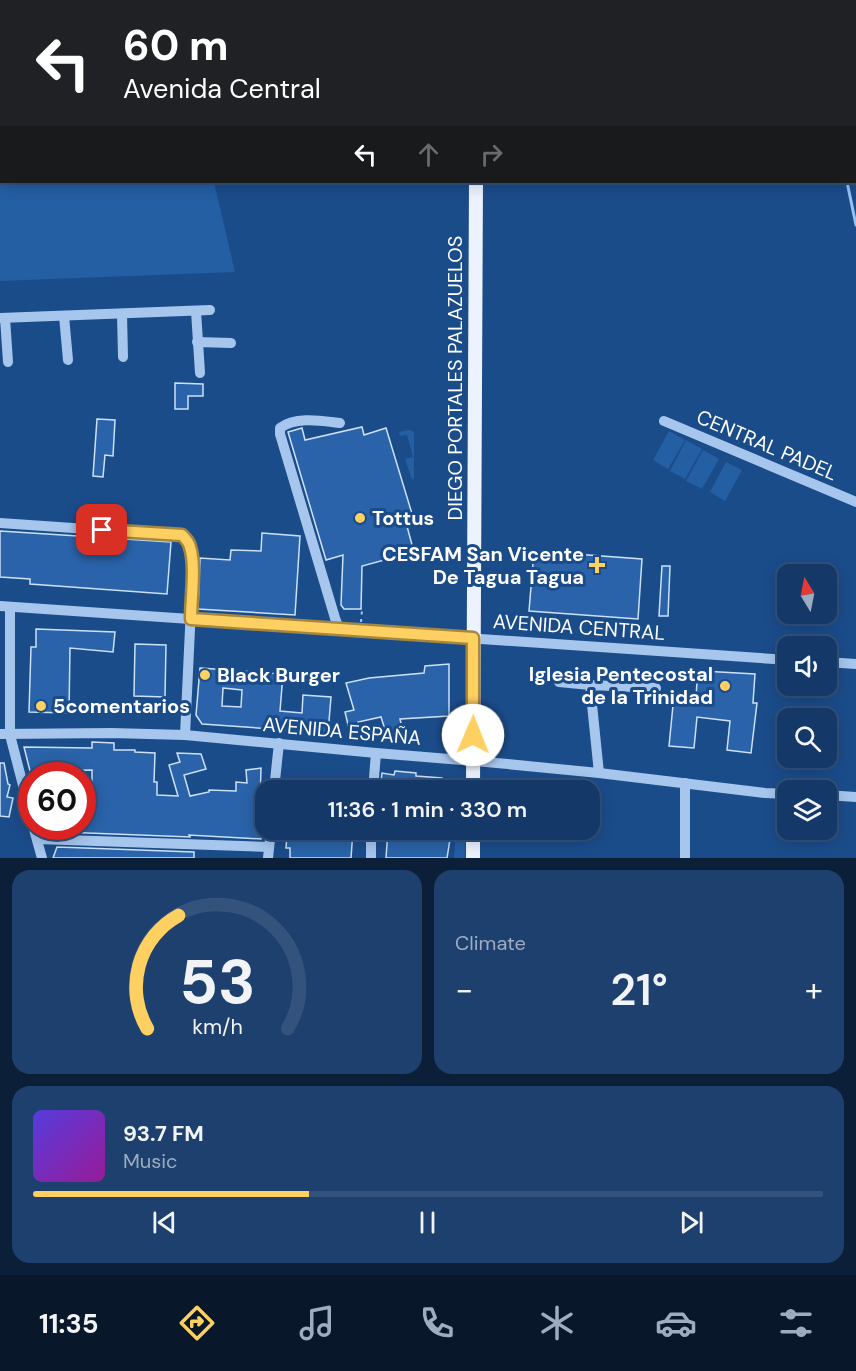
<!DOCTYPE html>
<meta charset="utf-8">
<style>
body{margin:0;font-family:"DM Sans",sans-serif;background:#1d406e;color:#f1f3f6;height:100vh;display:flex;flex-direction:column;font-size:22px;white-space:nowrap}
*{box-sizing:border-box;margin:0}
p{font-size:20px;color:#9dacc0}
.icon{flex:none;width:33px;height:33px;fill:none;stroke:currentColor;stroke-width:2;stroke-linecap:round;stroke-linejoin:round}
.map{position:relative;height:858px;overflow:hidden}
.side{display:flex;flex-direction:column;gap:12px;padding:12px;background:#0b1f39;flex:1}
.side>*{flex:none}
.guide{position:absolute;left:0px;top:0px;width:856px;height:183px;box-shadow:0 3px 15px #0003,0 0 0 2px #33537c;background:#202124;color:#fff;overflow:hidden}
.needle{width:39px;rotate:350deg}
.tools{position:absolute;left:777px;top:564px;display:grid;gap:12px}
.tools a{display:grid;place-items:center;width:60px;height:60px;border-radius:12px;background:#143968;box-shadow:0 3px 15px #0003,0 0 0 2px #33537c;font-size:30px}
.speed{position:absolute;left:18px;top:762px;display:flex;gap:12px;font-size:30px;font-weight:700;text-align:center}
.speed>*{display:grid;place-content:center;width:78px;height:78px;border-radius:50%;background:#143968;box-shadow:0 3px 15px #0003,0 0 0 2px #33537c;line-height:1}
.speed .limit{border:9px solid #d22;background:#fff;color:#111}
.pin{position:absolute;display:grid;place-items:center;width:51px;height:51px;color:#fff;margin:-26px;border-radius:12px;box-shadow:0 3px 9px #0006}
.me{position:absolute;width:66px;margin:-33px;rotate:1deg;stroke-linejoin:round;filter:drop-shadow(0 0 4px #0008)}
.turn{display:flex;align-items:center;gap:21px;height:126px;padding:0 24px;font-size:27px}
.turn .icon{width:78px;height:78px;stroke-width:2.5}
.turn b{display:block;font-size:42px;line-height:51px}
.lanes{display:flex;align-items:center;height:57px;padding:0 24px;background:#0003;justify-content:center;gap:30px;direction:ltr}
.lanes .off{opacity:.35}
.big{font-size:45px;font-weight:600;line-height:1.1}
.side .card{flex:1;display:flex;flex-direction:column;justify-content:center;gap:9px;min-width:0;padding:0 21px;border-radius:18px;background:#1d406e}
.side .dial{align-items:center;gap:0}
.dial svg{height:156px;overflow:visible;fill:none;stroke:#33537c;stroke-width:7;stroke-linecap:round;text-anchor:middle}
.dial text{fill:#f1f3f6;stroke:none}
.song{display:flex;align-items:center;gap:18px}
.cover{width:72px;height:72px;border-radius:9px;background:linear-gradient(135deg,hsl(250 70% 55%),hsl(300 70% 35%))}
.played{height:6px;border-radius:3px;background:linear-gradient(90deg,#fed062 35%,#33537c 35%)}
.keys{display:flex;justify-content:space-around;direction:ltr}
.heat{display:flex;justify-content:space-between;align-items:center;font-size:33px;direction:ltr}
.side .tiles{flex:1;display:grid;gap:12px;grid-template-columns:1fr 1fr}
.card:last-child{grid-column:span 2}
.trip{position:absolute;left:255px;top:780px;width:345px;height:60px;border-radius:18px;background:#143968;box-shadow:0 3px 15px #0003,0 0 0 2px #33537c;font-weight:600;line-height:60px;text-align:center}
.dock{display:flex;height:96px;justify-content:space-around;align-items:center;background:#08172a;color:#9dacc0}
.dock .icon{width:42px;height:42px}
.dock .selected{color:#fed062}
.dock b{font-size:27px;color:#f1f3f6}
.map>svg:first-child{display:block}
.green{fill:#245ea3}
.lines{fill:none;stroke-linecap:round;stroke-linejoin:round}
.stream{stroke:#99c1ef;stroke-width:3}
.building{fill:#2a63a9;stroke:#cbe0f9;stroke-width:1.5;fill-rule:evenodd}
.path{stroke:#a6c6ed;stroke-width:2;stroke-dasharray:3 4.5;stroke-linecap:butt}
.minor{stroke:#a6c6ed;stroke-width:10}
.major{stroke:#ecf3ff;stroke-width:14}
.highway{stroke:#fff;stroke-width:16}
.route-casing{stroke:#a58740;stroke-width:15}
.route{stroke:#fed062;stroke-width:10}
.poi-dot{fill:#fed062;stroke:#1b4c8a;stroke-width:2}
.labels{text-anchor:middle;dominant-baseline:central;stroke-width:6;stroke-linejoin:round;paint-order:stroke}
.street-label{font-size:20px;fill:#fff;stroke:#1b4c8a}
.poi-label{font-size:20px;font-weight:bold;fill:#fff;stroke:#1b4c8a;text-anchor:start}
</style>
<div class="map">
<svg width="856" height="858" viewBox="0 0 856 858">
<rect width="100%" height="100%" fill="#1b4c8a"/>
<g class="green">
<path d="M0,176H1L2,182H214L235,272L0,281Z"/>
<path d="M409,430L412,431L414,433V479L412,480L405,459L413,457L407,435L400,436L399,432Z"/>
<path d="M669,431L685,440L668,469L653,460Z"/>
<path d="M686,440L702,449L685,479L670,471Z"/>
<path d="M703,450L719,459L702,489L686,481Z"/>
<path d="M726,462L742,470L725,501L710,492Z"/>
<path d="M456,830H465V858H454Z"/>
</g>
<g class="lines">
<g class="stream">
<path d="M811,0V2"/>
<path d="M847,182L856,225"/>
</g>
</g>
<g class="building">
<path d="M175,383L203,384V396H188V409H175Z"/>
<path d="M97,419L115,420L113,456L105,455L103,477L93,476Z"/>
<path d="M362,427L364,435L386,428L413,517L405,519L414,552L362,566L361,609H344L341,605L343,555L326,560L288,432L302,428L305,440Z"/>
<path d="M0,531L171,542L167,594L30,584V579L0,577Z"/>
<path d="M262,533L300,536L295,615L198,609L200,558L230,560L231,550L261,551Z"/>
<path d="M534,551L642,559L638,619L529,611Z"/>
<path d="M662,566H670L668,616H659Z"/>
<path d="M36,629L115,632L113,652L70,648L69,713L29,712L31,647H36Z"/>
<path d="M135,644L166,645L165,697L134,696Z"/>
<path d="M449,664V716L400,719L404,737L387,736L381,717L358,722L361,734L350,733L345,712L354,710L346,683L369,678L424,673L425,666Z"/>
<path d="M200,668L283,674L280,711L302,713L303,695L331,697L328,733L202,724L196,715ZM223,688L242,690L241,707L222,706Z"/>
<path d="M702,671L755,674L753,703H757L751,753L727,750L730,721L697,717L694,748L669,746L674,695L696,697L697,682H701Z"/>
<path d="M92,742L114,743V750H135V752L155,753L154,782H157V795L178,796L169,765L180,762L177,753L201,754L206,769L184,775L190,796L209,792V790L236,791V782L247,783L246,770L261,768L260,804H264L261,839L189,835L190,837L62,832L64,826H82V787H92V770L30,771L24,747L92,748Z"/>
<path d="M0,763H4L8,784L10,785L7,797L13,798L9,817L0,816Z"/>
<path d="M395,771L416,773V776L442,778L441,790H380L382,773L394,775Z"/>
<path d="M291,830H353L351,858H290V848H286L287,835H291Z"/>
<path d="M388,830H449V833H451L447,858H386Z"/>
<path d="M57,847L194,852V858H53Z"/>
</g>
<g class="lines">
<path class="path" d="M361,622L362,610"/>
<g class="minor">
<path d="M67,0V2"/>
<path d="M855,51H856"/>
<path d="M0,101H2"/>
<path d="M196,311L200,373"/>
<path d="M122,314L123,357"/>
<path d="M64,316L68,360"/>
<path d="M0,318L210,310"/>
<path d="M5,318L8,362"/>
<path d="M197,342L231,343"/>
<path d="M664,421L856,502"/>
<path d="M0,523L175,535C192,536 191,551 193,565L185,735"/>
<path d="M0,606L788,660"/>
<path d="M10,607V735L32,820"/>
<path d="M339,629L335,618L280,434V428C296,416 322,421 340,423"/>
<path d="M826,662L856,664"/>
<path d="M559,682L590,685"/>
<path d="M0,734L112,733L185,735L376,753L486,762L599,773L765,793L788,794"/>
<path d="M599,773L590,685L656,688"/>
<path d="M685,783V858"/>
<path d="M274,790L279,743"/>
<path d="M373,790L376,753"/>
<path d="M826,795L856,797"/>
<path d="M33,826L42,858"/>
<path d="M37,839L269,847"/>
<path d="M268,858L271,830"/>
<path d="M371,858V830"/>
</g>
<g class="major">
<path d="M463,0V2"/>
<path d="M473,790L476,182"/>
<path d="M473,830V858"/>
</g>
<g class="highway">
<path d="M580,0L585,2"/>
<path d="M501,2L503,0"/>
<path d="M855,72H856"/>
</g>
</g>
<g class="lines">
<defs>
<path id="route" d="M102,530L182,535C186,539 189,542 190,547C196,566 191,598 191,619L473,638V735"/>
</defs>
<use href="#route" class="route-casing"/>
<use href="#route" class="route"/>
</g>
<g class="poi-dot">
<circle cx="360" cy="518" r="6"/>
<path d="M594 556h6v6h6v6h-6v6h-6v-6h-6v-6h6z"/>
<circle cx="205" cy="675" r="6"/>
<circle cx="725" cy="686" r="6"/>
<circle cx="41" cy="706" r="6"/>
</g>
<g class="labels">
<g class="street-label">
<text transform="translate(455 378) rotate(-90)">DIEGO PORTALES PALAZUELOS</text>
<text transform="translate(767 445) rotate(23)">CENTRAL PADEL</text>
<text transform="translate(579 627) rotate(4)">AVENIDA CENTRAL</text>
<text transform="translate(342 731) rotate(5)">AVENIDA ESPAÑA</text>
</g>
<g class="poi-label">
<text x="372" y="518">Tottus</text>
<text x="584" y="554" text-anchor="end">CESFAM San Vicente<tspan x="584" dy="23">De Tagua Tagua</tspan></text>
<text x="713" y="674" text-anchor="end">Iglesia Pentecostal<tspan x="713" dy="23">de la Trinidad</tspan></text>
<text x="217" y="675">Black Burger</text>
<text x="53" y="706">5comentarios</text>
</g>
</g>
</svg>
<div class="tools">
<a><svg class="needle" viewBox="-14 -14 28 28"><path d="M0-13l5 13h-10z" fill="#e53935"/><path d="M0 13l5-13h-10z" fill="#9dacc0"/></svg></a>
<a><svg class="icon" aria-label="sound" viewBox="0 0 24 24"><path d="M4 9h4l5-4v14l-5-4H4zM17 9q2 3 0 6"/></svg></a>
<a><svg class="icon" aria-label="search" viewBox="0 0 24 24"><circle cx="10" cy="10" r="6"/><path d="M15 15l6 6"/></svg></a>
<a><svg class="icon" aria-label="layers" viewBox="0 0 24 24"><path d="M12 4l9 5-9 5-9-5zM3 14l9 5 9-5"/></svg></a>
</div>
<div class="speed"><div class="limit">60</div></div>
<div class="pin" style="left:102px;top:530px;background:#d93025"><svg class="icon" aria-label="arrive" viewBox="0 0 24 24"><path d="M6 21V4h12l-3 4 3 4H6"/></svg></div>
<svg class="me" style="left:473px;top:735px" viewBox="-20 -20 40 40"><circle r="19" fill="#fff"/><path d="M0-13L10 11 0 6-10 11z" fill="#fed062"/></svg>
<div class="trip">11:36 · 1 min · 330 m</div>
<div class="guide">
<div class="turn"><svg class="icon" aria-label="left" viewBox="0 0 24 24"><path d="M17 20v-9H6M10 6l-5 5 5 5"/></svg><div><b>60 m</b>Avenida Central</div></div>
<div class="lanes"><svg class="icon" aria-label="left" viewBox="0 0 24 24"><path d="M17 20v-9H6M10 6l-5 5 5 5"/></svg><svg class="icon off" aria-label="ahead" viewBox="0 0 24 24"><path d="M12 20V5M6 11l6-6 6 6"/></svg><svg class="icon off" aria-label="right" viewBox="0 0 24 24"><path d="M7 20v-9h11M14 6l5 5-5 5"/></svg></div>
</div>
</div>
<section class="side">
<div class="tiles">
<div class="card dial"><svg viewBox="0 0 100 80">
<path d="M14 69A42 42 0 1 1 86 69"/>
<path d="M14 69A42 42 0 0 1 30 11" stroke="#fed062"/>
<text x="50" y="56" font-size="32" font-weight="700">53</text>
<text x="50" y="72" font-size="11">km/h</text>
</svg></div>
<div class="card"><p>Climate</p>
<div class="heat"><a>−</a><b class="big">21°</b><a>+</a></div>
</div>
<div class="card">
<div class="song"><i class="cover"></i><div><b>93.7 FM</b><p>Music</p></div></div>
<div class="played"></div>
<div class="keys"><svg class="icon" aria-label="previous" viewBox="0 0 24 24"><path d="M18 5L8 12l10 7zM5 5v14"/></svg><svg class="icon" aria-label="pause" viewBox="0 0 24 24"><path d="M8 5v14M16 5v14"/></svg><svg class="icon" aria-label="next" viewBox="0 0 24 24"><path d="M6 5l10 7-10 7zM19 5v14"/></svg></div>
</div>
</div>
</section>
<nav class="dock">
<b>11:35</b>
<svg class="icon selected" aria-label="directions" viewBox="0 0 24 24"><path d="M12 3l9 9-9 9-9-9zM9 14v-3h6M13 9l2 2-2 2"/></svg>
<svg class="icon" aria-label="music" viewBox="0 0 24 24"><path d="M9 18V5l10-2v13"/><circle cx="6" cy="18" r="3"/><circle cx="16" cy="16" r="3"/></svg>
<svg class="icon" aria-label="phone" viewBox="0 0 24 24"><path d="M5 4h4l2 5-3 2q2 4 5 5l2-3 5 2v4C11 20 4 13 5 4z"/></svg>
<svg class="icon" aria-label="climate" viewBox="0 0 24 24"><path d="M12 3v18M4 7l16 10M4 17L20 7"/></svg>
<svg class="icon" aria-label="car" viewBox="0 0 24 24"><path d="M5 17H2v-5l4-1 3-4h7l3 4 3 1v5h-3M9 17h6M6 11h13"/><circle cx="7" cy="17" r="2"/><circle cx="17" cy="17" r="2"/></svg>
<svg class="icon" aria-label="filters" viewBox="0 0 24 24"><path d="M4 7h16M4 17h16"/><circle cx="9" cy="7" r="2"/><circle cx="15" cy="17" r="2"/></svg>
</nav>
